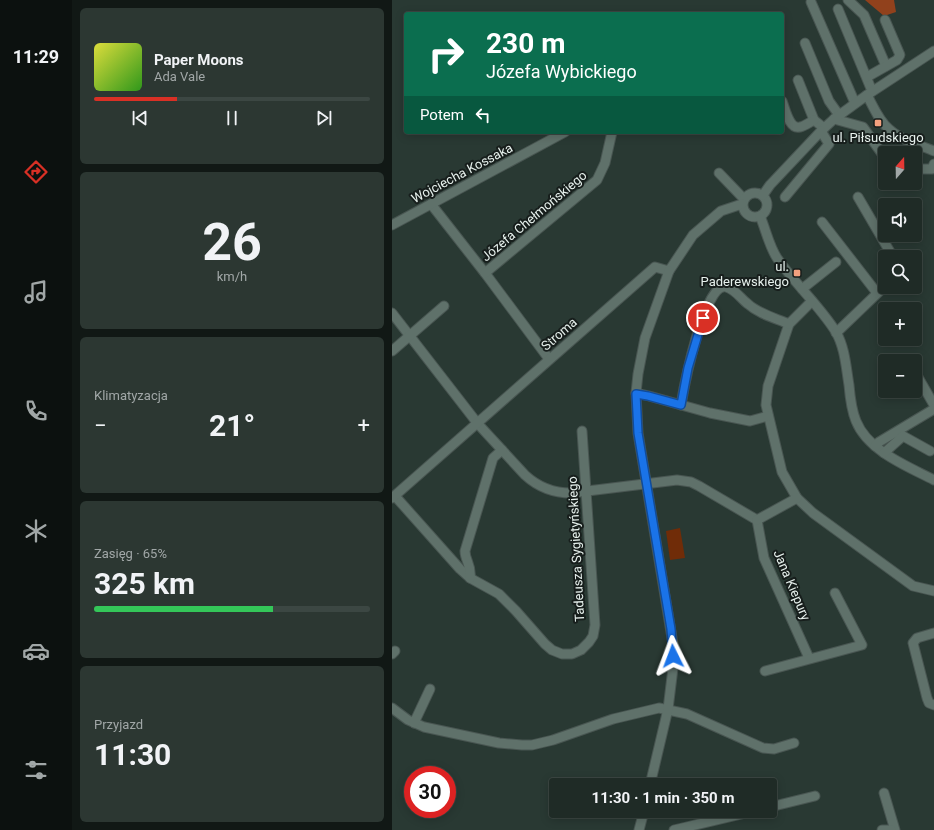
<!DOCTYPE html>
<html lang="pl">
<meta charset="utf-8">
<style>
body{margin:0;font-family:Roboto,sans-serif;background:#2c3732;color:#f1f3f6;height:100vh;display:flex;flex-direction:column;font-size:15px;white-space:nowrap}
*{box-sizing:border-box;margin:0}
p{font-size:13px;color:#a1a7a7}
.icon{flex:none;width:22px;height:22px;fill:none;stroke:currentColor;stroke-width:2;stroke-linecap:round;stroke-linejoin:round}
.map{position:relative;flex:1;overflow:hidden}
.details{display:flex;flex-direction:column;gap:8px;padding:8px;background:#111815;width:320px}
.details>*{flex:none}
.banner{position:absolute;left:12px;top:12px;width:380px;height:122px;border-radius:4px;box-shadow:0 2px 10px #0003,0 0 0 1px #3c4743;background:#0b6e4f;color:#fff;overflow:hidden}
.needle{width:26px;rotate:20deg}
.fabs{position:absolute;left:486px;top:146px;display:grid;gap:8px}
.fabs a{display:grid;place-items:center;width:44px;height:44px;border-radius:4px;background:#1f2b26;box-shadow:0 2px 10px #0003,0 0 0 1px #3c4743;font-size:20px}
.speed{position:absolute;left:12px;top:766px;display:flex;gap:8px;font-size:20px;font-weight:700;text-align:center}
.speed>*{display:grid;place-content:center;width:52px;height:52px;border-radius:50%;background:#1f2b26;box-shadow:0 2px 10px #0003,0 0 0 1px #3c4743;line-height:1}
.speed .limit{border:6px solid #d22;background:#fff;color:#111}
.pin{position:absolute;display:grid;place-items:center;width:34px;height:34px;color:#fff;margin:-17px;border:2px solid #fff;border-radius:50%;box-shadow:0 1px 4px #0007}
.me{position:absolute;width:44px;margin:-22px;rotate:357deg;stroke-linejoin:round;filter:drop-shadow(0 0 3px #0008)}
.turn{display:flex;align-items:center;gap:14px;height:84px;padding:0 16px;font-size:18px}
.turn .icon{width:52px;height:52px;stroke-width:2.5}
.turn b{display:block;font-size:28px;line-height:34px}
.then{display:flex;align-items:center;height:38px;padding:0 16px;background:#0003;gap:8px;font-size:15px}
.big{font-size:30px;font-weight:700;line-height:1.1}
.details .widget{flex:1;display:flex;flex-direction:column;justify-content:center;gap:6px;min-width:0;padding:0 14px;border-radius:6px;background:#2c3732}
.details .dial{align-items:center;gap:0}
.dial b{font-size:52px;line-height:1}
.song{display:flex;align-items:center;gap:12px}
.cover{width:48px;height:48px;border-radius:6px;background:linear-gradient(135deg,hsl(60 70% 55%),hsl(110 70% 35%))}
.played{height:4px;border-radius:2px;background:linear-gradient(90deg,#d93025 30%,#3c4743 30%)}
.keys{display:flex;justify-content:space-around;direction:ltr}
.heat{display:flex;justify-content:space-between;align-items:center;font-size:22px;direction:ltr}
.charge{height:6px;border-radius:3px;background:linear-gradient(90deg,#34c759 65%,#3c4743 0)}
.trip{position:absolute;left:157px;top:778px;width:228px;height:40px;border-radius:4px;background:#1f2b26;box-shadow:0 2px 10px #0003,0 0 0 1px #3c4743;font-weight:700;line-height:40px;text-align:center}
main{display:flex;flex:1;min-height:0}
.dock{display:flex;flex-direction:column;width:72px;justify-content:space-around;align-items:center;background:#0c110f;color:#a1a7a7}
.dock .icon{width:28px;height:28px}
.dock .active{color:#d93025}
.dock b{font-size:18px;color:#f1f3f6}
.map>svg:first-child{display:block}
.green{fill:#702c08}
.forest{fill:#91411c}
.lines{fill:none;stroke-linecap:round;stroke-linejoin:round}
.minor-casing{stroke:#495652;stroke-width:11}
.minor{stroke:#5f716a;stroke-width:9}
.route-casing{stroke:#114b97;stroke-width:10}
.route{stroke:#1a73e8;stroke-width:7}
.poi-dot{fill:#f2a07e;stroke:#171e1c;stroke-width:1.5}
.labels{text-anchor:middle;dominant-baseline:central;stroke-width:4;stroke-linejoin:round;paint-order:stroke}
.poi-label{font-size:13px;fill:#e7f1ed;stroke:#171e1c}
.street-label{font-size:13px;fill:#e7f1ed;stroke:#171e1c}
</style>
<main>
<nav class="dock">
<b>11:29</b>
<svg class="icon active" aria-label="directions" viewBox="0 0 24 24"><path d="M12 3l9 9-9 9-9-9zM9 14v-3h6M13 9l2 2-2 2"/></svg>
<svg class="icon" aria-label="music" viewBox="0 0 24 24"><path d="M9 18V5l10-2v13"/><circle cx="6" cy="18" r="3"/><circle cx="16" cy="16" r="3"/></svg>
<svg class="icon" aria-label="phone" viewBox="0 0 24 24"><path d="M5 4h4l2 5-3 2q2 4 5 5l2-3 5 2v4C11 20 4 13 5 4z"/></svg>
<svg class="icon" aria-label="climate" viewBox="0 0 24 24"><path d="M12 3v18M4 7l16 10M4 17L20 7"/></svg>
<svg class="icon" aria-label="car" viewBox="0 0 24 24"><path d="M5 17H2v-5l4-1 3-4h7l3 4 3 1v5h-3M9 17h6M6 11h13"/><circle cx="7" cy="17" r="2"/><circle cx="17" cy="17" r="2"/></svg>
<svg class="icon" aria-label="filters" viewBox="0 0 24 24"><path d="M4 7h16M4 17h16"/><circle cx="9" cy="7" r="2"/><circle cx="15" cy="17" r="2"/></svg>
</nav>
<section class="details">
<div class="widget">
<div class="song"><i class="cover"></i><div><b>Paper Moons</b><p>Ada Vale</p></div></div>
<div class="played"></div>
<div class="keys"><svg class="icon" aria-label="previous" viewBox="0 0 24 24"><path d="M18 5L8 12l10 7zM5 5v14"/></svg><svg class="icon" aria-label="pause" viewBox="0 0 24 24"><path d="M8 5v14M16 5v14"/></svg><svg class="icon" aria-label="next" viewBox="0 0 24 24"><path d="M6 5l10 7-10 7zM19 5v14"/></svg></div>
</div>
<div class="widget dial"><b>26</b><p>km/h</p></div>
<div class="widget"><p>Klimatyzacja</p>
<div class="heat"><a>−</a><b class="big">21°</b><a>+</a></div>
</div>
<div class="widget"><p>Zasięg · 65%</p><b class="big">325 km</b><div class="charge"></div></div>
<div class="widget"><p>Przyjazd</p><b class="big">11:30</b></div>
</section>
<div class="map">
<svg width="542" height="830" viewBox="0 0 542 830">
<rect width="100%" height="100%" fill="#293933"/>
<path class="green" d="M288,528L293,558L278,560L274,531Z"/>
<path class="forest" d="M473,0H502L504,12L492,16Z"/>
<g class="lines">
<defs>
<g id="minor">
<path d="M456,0L472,15L494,66"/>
<path d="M419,2L463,103"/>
<path d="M446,9L480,91"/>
<path d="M413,43L437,101L447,115"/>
<path d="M475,77L505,60L508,55L493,20"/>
<path d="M406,80L422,120L432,128"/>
<path d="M475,95C481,106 487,121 497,129C509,140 527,145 542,151"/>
<path d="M390,101C393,108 397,130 408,127C413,126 418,122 422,120"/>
<path d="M442,119L471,127L493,158"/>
<path d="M523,169H540L542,164"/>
<path d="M327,173L352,199"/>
<circle cx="363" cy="205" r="12"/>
<path d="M371,195L378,185L429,131L442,119L475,95L542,51"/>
<path d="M393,197L437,144L429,131"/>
<path d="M466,197L501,257"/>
<path d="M39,204L93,273L157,359"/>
<path d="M368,216C374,230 377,246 385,258C403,284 427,305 444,332C453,348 454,367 457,385C458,397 459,409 464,421C476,451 515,466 542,480"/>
<path d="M430,222L485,293"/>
<path d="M0,225L173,132"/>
<path d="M523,265L524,264"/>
<path d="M93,273L205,180L213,163L220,132"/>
<path d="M410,289L444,262"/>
<path d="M420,301L397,324L376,386L374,405L390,472L405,498L421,513L521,586L542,591"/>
<path d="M0,313L86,424L133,475C146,487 160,493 179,493L285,480L299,482L307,486L365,520"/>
<path d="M444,333L493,286"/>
<path d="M0,351L52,306"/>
<path d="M523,372L542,405"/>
<path d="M244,393L257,396L318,413L358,421L376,416"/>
<path d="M289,405C292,387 312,282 334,287C343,289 349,299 356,304C367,314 383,318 397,324"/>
<path d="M483,446L487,442L542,409"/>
<path d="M492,453L511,436L538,451"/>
<path d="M3,496L68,569L78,578L107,594L124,611L153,644L160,650L170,654H180L189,650L197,642L201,636L203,625L190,431"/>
<path d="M0,498L263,267L277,271L301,235L329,211L350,204"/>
<path d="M365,520L372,558L417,658"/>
<path d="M365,520L405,498"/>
<path d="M78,578C80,565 73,561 73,551L101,458L110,450"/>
<path d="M542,633L525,638L521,643L535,698L537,703L542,705"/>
<path d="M0,654L3,651"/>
<path d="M373,671L470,645L443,593"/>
<path d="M0,708L16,720L32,727L107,743L130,745H140L161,740L221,719L267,708L295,714L371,748L382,749L402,743"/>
<path d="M22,723L38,689"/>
<path d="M258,785L276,709L281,668V644L246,433L244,393L246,374L253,338L277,271"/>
<path d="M492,793L503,830"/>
<path d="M378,807L423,796"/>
<path d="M247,830L252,811"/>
<path d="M282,830L362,811"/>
<path d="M490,830H499"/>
</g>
</defs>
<use href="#minor" class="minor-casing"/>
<use href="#minor" class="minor"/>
</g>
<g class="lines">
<defs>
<path id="route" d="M281,656L279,629L246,433L244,394L256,396L289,405L296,368L311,318"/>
</defs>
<use href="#route" class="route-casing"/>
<use href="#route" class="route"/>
</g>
<g class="poi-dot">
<rect x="482" y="119" width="8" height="8" rx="2"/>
<rect x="401" y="269" width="8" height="8" rx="2"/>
</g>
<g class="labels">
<g class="poi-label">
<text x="486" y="137">ul. Piłsudskiego</text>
<text x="397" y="266" text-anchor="end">ul.<tspan x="397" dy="15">Paderewskiego</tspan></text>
</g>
<g class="street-label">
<text transform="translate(70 173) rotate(-28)">Wojciecha Kossaka</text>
<text transform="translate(142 216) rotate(-40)">Józefa Chełmońskiego</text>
<text transform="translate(167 334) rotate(-41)">Stroma</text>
<text transform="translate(184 549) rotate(-93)">Tadeusza Sygietyńskiego</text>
<text transform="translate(400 585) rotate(67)">Jana Kiepury</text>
</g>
</g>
</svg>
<div class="fabs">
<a><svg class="needle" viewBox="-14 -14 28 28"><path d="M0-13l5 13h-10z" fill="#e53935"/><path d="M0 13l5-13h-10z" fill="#a1a7a7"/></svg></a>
<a><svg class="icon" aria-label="sound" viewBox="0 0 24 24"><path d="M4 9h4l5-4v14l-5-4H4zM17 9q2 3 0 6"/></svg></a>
<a><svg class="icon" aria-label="search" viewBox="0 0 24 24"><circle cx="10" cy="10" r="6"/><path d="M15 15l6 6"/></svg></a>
<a>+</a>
<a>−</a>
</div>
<div class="speed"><div class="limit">30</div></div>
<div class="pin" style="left:311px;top:318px;background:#d93025"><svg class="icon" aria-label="arrive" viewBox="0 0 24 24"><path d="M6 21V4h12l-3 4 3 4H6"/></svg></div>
<svg class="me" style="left:281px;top:656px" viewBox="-20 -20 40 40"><path d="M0-17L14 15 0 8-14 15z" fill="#1a73e8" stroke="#fff" stroke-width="4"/></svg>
<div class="trip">11:30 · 1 min · 350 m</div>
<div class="banner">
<div class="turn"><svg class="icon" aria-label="right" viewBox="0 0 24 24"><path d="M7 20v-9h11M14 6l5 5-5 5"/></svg><div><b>230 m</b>Józefa Wybickiego</div></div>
<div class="then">Potem<svg class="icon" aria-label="left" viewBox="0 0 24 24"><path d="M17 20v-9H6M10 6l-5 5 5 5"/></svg></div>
</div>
</div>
</main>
